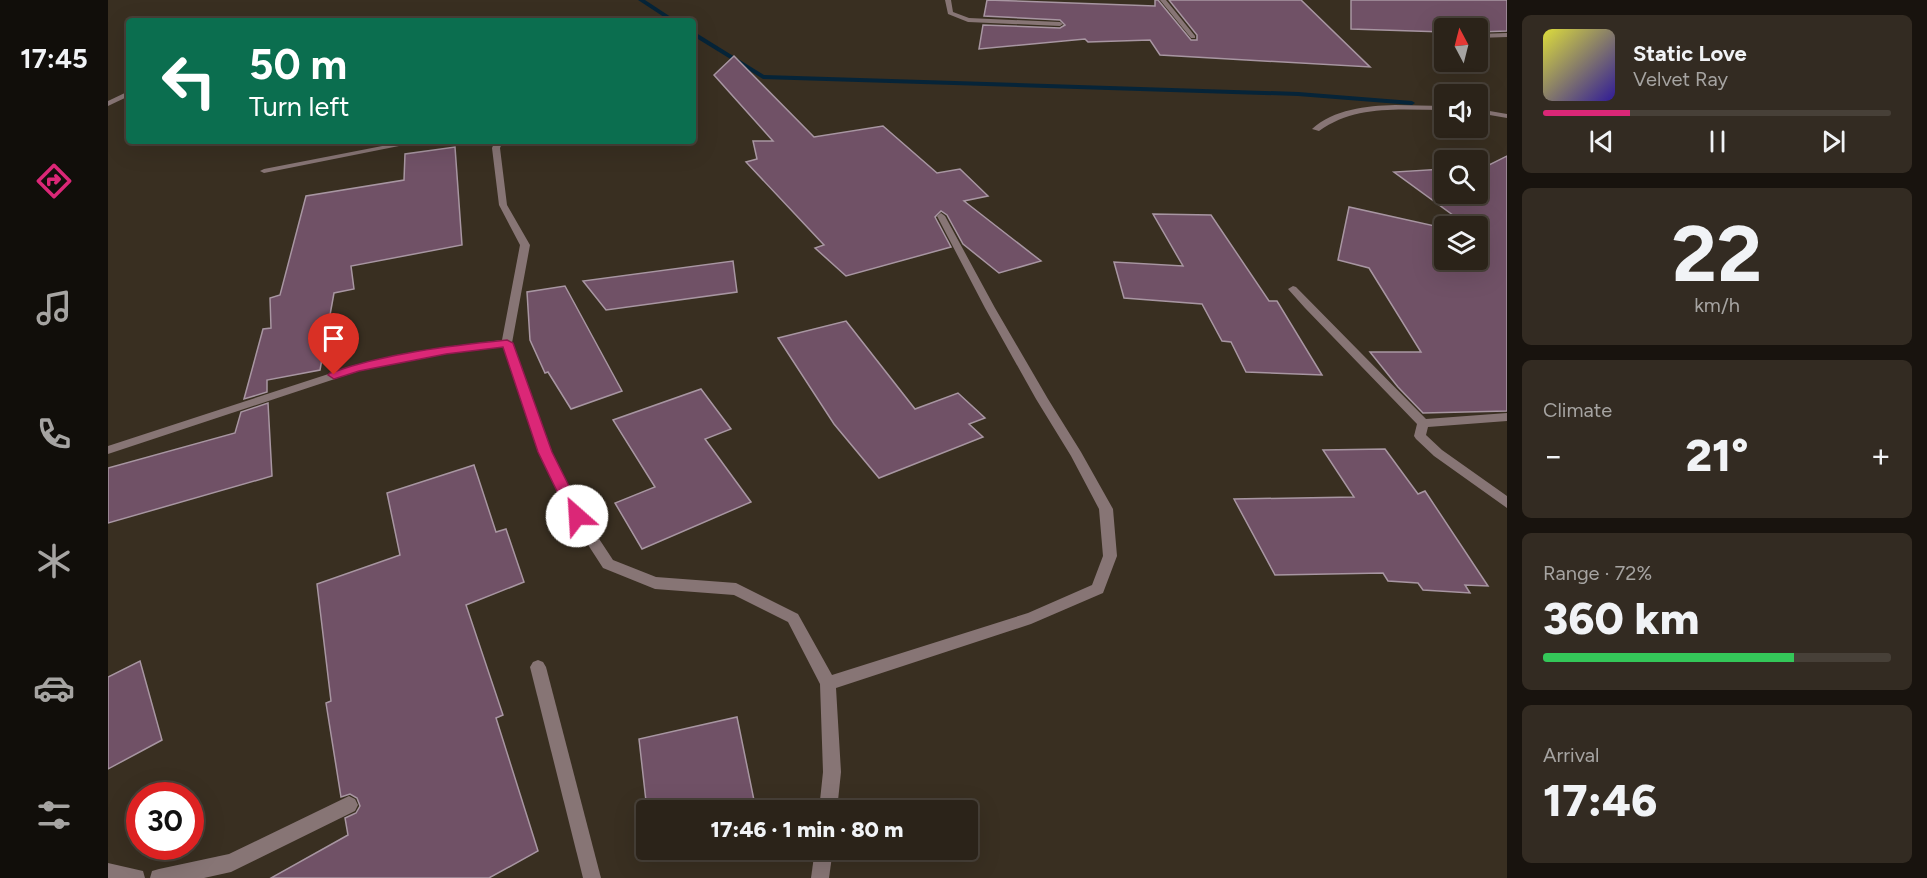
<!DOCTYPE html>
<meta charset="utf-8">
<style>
body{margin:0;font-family:Figtree,sans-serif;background:#332b22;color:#f1f3f6;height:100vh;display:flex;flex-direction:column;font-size:22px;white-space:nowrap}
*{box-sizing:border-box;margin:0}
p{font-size:20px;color:#a6a4a2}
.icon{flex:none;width:33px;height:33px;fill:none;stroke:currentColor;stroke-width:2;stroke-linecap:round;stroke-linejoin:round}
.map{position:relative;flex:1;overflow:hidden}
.side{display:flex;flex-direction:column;gap:15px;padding:15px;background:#18130e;width:420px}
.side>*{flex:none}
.top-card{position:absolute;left:18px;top:18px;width:570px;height:126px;border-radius:6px;box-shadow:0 6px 24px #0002,0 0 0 2px #474038;background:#0b6e4f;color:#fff;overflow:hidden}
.needle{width:39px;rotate:353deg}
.controls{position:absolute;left:1326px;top:18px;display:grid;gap:12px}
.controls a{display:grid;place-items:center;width:54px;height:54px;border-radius:6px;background:#2b2319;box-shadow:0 6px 24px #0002,0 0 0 2px #474038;font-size:30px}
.speed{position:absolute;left:18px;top:782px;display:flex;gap:12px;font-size:30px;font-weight:700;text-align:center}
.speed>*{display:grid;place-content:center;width:78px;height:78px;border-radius:50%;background:#2b2319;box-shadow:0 6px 24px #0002,0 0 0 2px #474038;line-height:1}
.speed .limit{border:9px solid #d22;background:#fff;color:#111}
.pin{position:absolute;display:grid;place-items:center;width:51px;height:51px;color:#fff;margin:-62px -26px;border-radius:50% 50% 50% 0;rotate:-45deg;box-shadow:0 0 6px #0007}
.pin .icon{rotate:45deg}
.me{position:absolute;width:66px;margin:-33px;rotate:334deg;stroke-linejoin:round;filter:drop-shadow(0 0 4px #0008)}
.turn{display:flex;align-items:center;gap:21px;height:126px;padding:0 24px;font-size:27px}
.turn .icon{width:78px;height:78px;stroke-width:2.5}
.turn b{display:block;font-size:42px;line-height:51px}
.big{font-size:45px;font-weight:800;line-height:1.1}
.side .tile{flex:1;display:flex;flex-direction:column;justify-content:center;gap:9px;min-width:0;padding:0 21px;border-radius:9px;background:#332b22}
.side .dial{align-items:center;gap:0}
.dial b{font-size:78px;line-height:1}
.song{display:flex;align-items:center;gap:18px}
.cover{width:72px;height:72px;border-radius:9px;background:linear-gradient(135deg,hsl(60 70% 55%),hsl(250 70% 35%))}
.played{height:6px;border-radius:3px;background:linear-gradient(90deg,#db2777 25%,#474038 25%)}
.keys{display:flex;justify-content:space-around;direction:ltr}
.heat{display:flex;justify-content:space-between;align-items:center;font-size:33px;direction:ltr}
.charge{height:9px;border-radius:4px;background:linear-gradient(90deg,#34c759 72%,#474038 0)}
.trip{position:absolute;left:528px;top:800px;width:342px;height:60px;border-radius:6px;background:#2b2319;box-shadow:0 6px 24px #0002,0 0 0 2px #474038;font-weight:800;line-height:60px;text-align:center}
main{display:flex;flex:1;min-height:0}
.tab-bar{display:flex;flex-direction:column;width:108px;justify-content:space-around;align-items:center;background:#110e0a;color:#a6a4a2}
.tab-bar .icon{width:42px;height:42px}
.tab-bar .selected{color:#db2777}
.tab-bar b{font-size:27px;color:#f1f3f6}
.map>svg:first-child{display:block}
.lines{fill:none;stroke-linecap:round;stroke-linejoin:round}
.stream{fill:#062438;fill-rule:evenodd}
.building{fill:#705166;stroke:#a896a2;stroke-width:1.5}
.minor{fill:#877575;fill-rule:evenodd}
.route{fill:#db2777;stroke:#8e194d;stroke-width:1.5}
</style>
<main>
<nav class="tab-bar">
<b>17:45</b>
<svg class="icon selected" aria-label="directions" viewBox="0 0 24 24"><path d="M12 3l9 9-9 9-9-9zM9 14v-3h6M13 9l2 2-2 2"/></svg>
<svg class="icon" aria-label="music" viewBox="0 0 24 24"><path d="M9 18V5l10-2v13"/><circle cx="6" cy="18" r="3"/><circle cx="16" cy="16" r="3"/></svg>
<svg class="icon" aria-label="phone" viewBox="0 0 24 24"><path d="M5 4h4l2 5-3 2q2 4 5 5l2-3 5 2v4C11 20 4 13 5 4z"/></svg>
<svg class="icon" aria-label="climate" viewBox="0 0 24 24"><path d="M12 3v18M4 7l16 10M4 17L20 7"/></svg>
<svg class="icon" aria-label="car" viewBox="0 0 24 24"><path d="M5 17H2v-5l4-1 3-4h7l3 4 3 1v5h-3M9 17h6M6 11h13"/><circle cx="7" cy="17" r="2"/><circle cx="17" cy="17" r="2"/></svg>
<svg class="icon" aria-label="filters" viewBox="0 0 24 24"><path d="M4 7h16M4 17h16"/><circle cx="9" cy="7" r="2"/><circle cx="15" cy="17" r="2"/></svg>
</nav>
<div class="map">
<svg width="1399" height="878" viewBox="0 0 1399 878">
<rect width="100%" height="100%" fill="#392f21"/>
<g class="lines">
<g class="stream">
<path d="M530,0H537L569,21H562Z"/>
<path d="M585,31L656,75L1190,92L1304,101L1307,103L1304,105L1190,96L655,79L585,36Z"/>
</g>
</g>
<g class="building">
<path d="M879,0L1047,6V0H1050L1083,40H1089V35L1061,0H1193L1262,67L1052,55L1042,40L980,42L977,39L871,49L875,25L952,28L957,25L952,20L876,16Z"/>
<path d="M1243,0H1399V31L1370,32V28H1336V32L1243,29Z"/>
<path d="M626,56L706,137L775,126L829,173L852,169L880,196L856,201L933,261L891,273L855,244L839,215L833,211L827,217L843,247L738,276L707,248L716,245L638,162L649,159L645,141H665L606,75Z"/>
<path d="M347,147L354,245L243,266L246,289L226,293L212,370L159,380V392L136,399L155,329L163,328L162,298L172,295L198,196L296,180L297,154Z"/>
<path d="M1399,156V411L1315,413L1290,387L1262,352H1313L1261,268L1230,260L1241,207L1336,228V260H1370V226H1360L1286,172L1336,169V194H1370V168H1375Z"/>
<path d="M1045,214L1103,215L1161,301H1169L1214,375L1138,372L1123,342L1114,341L1094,304L1016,298L1006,262L1075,266Z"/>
<path d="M625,261L629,292L498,310L475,281Z"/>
<path d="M457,286L514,391L463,409L440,372L437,373L422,340L419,292Z"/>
<path d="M738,321L807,409L850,393L877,418L861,424L875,437L771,478L726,424L670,338Z"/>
<path d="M593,389L623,429L597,439L643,502L534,549L507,503L547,487L505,420Z"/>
<path d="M160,403L164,476L0,523V468L127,433L133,412Z"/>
<path d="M1277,449L1310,494L1317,491L1380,586L1357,585L1362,593L1315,590L1310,583L1280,581L1275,573L1167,575L1126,499L1246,497L1215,450Z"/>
<path d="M366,465L388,532L398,529L416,582L358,605L395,715L388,718L430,851L381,878H163L240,835L237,818L248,813L252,806L249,798L242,794L233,797L218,703L223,701L209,584L292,555L279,493Z"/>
<path d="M32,661L54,740L0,769V677Z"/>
<path d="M629,717L648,810H539L531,739Z"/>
</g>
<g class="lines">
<g class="minor">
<path d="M837,0H843L845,12L861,18L952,22L955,24L952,26L860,22L840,14Z"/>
<path d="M1052,0H1058L1087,36V38H1083Z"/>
<path d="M1399,33V37L1370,38V34Z"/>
<path d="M21,91V96L0,106V101Z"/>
<path d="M1287,105L1336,106V110C1293,110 1248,104 1211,131L1204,129C1226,109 1258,106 1287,105Z"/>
<path d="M1370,109L1399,114V118L1370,113Z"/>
<path d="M300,141H316L156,173L152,171L156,169Z"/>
<path d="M387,141H395L392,148L399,205L422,245L404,343L443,452L474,513L505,560L548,577L628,583L690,614L724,675L920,613L984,585L995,556L991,509L963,456L928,399L877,308L829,216L833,213L837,216L887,308L940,399L973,452L1005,509L1009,556L995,593L923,624L728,688L733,772L729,810H711L715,772L712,684L680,622L626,595L547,589L495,568L464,520L431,452L395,347L338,353L251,371L0,454V446L245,366L338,347L394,340L412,245L391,205L384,148Z"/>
<path d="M1185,286L1188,287L1318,419L1399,413V421L1320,427L1318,435L1334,450L1399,496V508L1326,456L1308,439L1306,436L1309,424L1197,308L1180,289Z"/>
<path d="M430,660L435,662L438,667L493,878H475L422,667L425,662Z"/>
<path d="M241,796L247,799L250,805L247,811L123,872L96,878H42L44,871L51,869L121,854Z"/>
<path d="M707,849H725L721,878H703Z"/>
<path d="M0,863L35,871L37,878H0Z"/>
</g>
</g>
<path class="route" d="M399,340L405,343L444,452L476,516L474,520H463L430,452L395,347L338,354L251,371L226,379L220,375L222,373C279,353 340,346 399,340Z"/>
</svg>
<div class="controls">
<a><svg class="needle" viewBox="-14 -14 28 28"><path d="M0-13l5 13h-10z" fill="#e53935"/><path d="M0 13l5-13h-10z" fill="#a6a4a2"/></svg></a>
<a><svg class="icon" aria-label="sound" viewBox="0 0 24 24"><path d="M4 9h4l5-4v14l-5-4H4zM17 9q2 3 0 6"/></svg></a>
<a><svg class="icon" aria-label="search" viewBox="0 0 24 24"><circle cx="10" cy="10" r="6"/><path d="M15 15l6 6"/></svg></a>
<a><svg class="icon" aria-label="layers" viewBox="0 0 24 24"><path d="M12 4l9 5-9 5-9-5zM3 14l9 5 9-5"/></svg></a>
</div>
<div class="speed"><div class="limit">30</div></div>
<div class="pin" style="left:226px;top:375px;background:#d93025"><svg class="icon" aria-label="arrive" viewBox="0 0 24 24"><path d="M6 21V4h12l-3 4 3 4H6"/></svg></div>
<svg class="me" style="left:469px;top:516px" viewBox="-20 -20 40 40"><circle r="19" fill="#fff"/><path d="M0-13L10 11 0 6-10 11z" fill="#db2777"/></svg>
<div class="trip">17:46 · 1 min · 80 m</div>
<div class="top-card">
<div class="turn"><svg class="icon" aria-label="left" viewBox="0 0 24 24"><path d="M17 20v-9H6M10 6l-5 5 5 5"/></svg><div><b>50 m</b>Turn left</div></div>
</div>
</div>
<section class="side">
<div class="tile">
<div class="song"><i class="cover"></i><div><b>Static Love</b><p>Velvet Ray</p></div></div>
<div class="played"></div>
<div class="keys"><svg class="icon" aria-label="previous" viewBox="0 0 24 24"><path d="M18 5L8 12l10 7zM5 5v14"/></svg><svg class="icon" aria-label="pause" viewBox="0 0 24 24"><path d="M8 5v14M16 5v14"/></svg><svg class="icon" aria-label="next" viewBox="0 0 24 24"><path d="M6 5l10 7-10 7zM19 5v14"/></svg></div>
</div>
<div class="tile dial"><b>22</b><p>km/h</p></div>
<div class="tile"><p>Climate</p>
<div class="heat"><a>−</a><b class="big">21°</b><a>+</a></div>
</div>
<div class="tile"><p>Range · 72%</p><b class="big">360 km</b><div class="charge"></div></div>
<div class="tile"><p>Arrival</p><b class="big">17:46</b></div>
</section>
</main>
